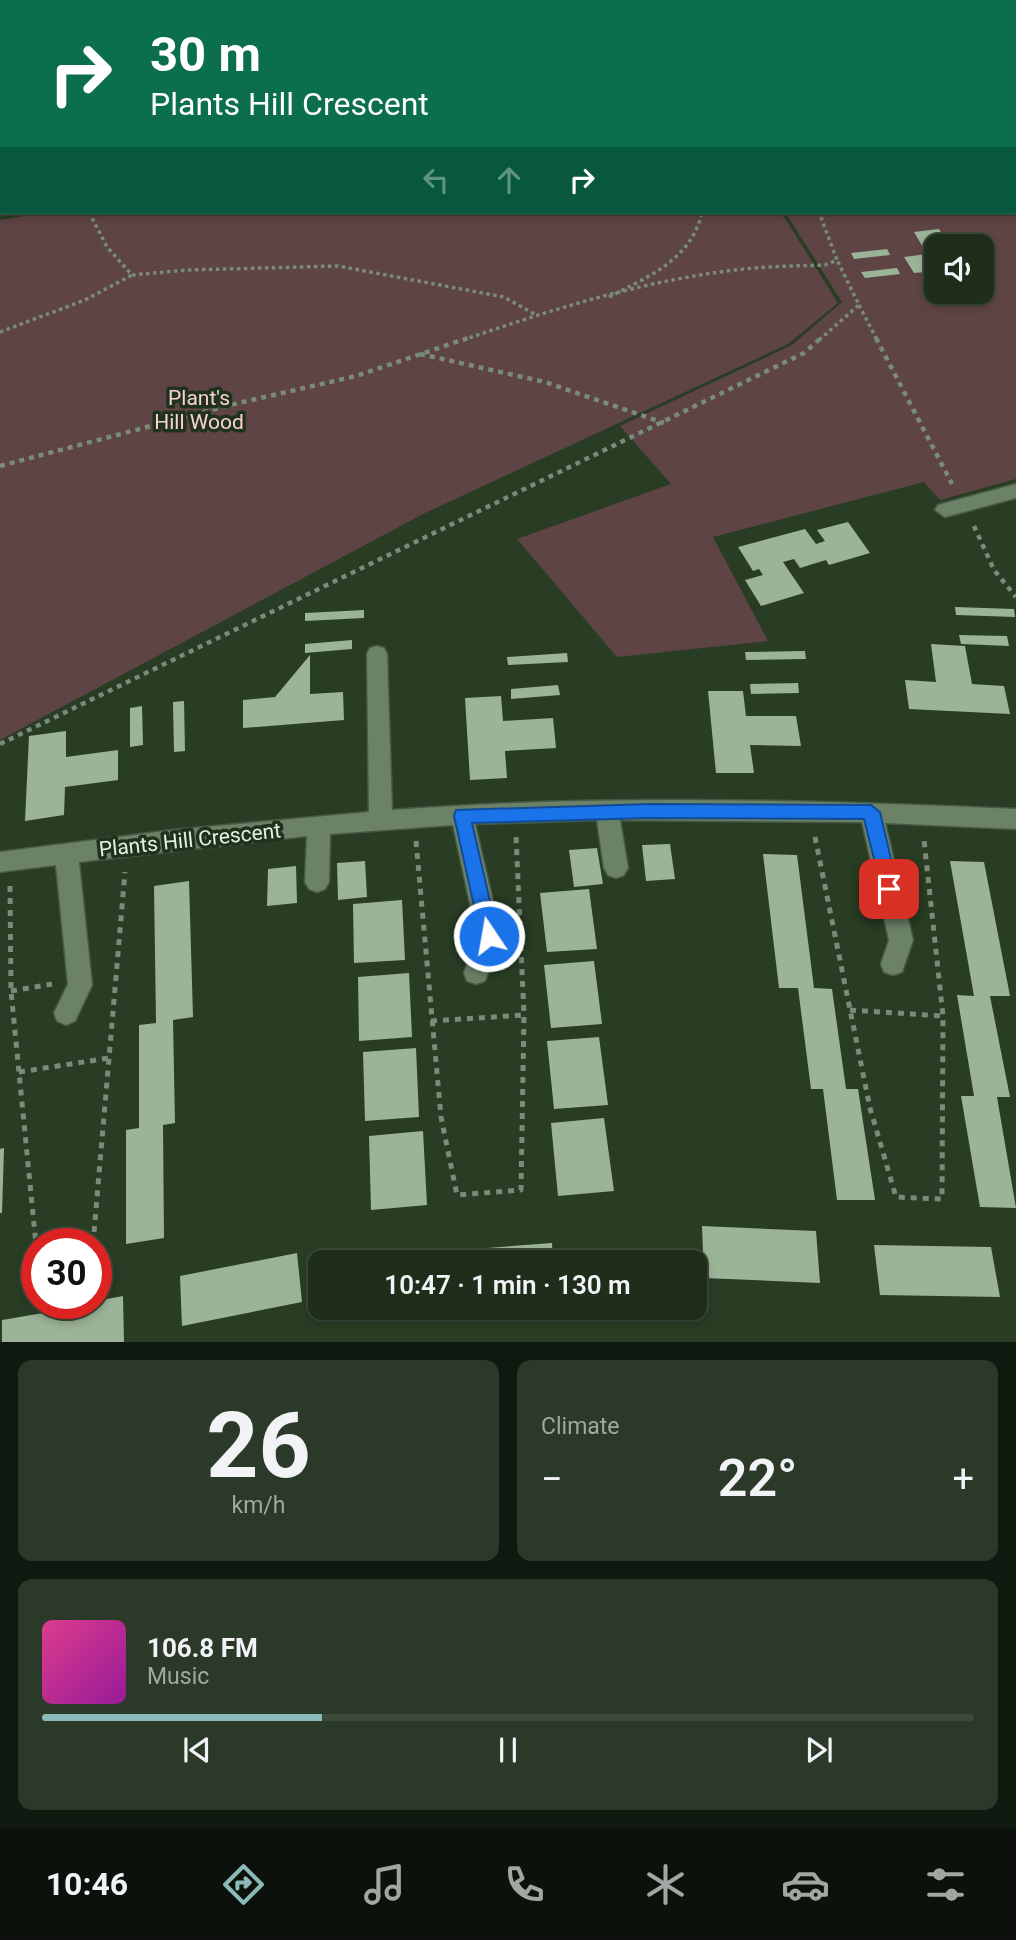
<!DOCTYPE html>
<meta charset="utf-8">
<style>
body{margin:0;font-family:Roboto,sans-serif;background:#2b3a28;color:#f1f3f6;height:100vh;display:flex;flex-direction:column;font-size:26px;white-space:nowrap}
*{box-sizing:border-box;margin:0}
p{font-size:23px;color:#a1a8a3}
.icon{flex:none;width:38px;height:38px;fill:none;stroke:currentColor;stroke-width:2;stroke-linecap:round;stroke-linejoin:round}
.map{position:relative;height:1342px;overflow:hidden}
.sheet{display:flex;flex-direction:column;gap:18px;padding:18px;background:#10190f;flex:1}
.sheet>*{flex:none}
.banner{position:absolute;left:0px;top:0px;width:1017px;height:214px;box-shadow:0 4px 10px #0003,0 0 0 2px #3c4a3a;background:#0b6e4f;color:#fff;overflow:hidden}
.fabs{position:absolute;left:924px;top:234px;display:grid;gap:14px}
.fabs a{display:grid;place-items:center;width:70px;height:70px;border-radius:14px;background:#1e2e1b;box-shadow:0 4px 10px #0003,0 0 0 2px #3c4a3a;font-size:35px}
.speed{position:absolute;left:21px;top:1228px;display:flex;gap:14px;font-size:35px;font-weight:700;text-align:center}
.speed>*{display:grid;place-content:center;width:91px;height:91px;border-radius:50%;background:#1e2e1b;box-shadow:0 4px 10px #0003,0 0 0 2px #3c4a3a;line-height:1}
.speed .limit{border:10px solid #d22;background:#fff;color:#111}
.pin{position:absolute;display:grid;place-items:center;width:60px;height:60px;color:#fff;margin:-30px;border-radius:14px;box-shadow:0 4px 10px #0006}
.me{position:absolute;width:77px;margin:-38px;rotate:348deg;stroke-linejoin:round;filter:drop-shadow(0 0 5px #0008)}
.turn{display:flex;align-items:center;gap:24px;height:147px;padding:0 35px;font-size:32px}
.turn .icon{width:91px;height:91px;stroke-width:2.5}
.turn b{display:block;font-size:49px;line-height:60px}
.lanes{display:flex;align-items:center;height:66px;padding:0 35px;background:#0003;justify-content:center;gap:35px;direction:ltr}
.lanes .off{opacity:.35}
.big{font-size:52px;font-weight:600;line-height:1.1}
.sheet .card{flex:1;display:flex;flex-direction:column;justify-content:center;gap:10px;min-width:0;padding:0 24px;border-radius:14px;background:#2b3a28}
.sheet .dial{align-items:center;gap:0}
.dial b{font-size:91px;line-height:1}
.song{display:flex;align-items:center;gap:21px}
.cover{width:84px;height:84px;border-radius:10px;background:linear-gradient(135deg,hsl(330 70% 55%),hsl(300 70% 35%))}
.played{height:7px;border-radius:4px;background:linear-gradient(90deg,#8bbbb9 30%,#3c4a3a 30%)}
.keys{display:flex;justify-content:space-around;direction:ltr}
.heat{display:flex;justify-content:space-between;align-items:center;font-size:38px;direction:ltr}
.sheet .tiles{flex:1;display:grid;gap:18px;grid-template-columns:1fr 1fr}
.card:last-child{grid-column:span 2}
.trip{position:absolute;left:308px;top:1250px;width:399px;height:70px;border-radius:14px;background:#1e2e1b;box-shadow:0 4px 10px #0003,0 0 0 2px #3c4a3a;font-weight:600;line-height:70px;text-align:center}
.menu{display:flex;height:112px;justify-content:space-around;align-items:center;background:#0c120b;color:#a1a8a3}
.menu .icon{width:49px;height:49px}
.menu .active{color:#8bbbb9}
.menu b{font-size:32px;color:#f1f3f6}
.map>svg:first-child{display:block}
.green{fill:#5f4445;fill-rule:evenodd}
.building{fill:#9bb396}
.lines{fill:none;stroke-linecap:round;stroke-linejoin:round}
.minor-casing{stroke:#475944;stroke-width:3}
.major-casing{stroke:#475944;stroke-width:3}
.path-far2{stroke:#7a8b77;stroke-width:3.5;stroke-dasharray:3.5 3.5;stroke-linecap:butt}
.path-far1{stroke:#7a8b77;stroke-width:4.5;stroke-dasharray:5 5;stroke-linecap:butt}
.path{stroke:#7a8b77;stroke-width:5;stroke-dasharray:6 6;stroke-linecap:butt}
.minor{fill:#6b8266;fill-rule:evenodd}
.major{fill:#6aa45f;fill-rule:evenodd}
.route{fill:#1a73e8;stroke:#114b97;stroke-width:2}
.labels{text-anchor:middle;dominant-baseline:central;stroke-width:7;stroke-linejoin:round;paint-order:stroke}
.park-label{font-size:21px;fill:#fad0d1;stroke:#1f321b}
.street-label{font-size:21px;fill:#e4f1e2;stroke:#1f321b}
</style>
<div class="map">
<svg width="1016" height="1342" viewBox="0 0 1016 1342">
<rect width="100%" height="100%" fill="#283d24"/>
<g class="green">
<path d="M3,0H875L876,2H4Z"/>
<path d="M1016,185V479L940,500L924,482L713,537L768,641L617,657L517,539L671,484L620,426L792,345L842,302L785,212H1015ZM936,247H982V292H936Z"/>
<path d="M47,212H781L838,303L788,344L423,514L0,740V220Z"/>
</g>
<g class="building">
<path d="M939,229L950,247H936V271L914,273L904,257L927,254L914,232Z"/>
<path d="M887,249L890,255L854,259L851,253Z"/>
<path d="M897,268L900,274L865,278L861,272Z"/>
<path d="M848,522L870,553L829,565L826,560L800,568L794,559L783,562L804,593L761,606L745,580L763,575L759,569L753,571L738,547L805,529L816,544L825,541L817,530Z"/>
<path d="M955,607L1014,609L1015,617L956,615Z"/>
<path d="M364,610V618L305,621V613Z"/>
<path d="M959,635L1007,636L1009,646L961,644Z"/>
<path d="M352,640V649L305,653V644Z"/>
<path d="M931,644L965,646L972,684L1004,686L1010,714L909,709L905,680L936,682Z"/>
<path d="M805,651L806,659L746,660L745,652Z"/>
<path d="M567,653L568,662L508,665L507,657Z"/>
<path d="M310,655V694L343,692L344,720L243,728V700L275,697Z"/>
<path d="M798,683L799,693L751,694L750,684Z"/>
<path d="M558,685L560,695L511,699V689Z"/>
<path d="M708,691H743L746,716H796L801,746L750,745L754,773H716Z"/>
<path d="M501,696L503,721L553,718L556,748L505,751L507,778L470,780L465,698Z"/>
<path d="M184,701L185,751L174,752L173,702Z"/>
<path d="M142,706L143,745L130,747V708Z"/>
<path d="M66,731V757L118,750V780L65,787L64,815L25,821L29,736Z"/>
<path d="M670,844L675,879L646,881L642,845Z"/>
<path d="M597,848L603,884L574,887L569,850Z"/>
<path d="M763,854L797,855L814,988L832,989L846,1089H858L875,1200H837L823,1089H811L798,988H779Z"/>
<path d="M365,861L367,897L338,900L337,863Z"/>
<path d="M950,861L984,862L1010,996H990L1010,1097H997L1016,1208L980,1207L961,1096H974L957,995L974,996Z"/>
<path d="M296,866L297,903L267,906L268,869Z"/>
<path d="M189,881L193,1017L173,1020L175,1123L163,1125L164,1238L126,1244V1130L139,1128V1025L156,1023L154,886Z"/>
<path d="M589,889L597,949L547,952L540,893Z"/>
<path d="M402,900L405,960L354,963L353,904Z"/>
<path d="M594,961L602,1024L551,1028L544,965Z"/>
<path d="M409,973L412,1037L359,1041L358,977Z"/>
<path d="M599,1037L608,1105L554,1109L547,1041Z"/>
<path d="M416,1048L419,1117L365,1121L363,1052Z"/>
<path d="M604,1118L614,1191L558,1196L551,1123Z"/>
<path d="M423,1131L427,1205L371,1210L369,1136Z"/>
<path d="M4,1148L2,1213H0V1149Z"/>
<path d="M702,1226L816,1231L820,1283L704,1278Z"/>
<path d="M552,1243L553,1262H435L434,1252Z"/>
<path d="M874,1245L991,1247L1000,1297L880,1295Z"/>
<path d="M297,1253L302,1302L182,1326L180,1276Z"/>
<path d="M123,1296L124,1342H2V1320L96,1304V1301Z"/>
</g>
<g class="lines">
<defs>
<g id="minor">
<path d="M893,0H907L908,2H894Z"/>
<path d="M1016,169V179L1015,180V170Z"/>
<path d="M1016,484V498L945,517L935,510L938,505Z"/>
<path d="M377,646L384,648L387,654L392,810C600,794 809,800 1016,809V829L885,823L913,940L902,972L893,975L884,972L881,964L889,940L862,822L620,820L628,868L624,875L616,878L608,875L604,868L597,820L475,824L501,936L485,981L476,984L467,981L464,973L477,936L453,825L330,834L329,882L325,889L317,892L309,889L305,882L307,836L79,862L92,985L75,1021L66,1025L57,1021L54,1013L68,984L56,865L0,872V852L173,830L369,812L367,654L370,648Z"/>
</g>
<g id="major">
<rect x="1015" y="48" width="1" height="8"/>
<rect x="0" y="193" width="2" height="10"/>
</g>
</defs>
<use href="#minor" class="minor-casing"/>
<use href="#major" class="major-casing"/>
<g class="path-far2">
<path d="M239,2L248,0"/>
<path d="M89,212L107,247L132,275L187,270L338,266L504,297L536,315"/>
<path d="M609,297C648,277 692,259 702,212"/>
<path d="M859,305L877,340"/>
<path d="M0,332L85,300L132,275"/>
<path d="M463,340C553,309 649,279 744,269C771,266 798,266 825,265L837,260L819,212"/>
<path d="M819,340L859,305L837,260"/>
</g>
<g class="path-far1">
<path d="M876,338L952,484"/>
<path d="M420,354L545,382L664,423"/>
<path d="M0,466L230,405L356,376L468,338"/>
<path d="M974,526L994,570L1016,597"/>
<path d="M0,744L804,353L821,338"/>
</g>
<g class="path">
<path d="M815,837L870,1108L896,1197L942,1199L943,1016L924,840"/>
<path d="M416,841L441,1117L457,1195L521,1190L524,1015L516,836"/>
<path d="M10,886L11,991L37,1255"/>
<path d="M11,991L52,984"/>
<path d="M850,1010L943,1016"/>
<path d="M431,1021L524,1015"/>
<path d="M19,1072L109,1058"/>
<path d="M93,1244L125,872"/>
</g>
<use href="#minor" class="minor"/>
<use href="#major" class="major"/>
</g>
<path class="route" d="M650,804L871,805L880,812L898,889L895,895H883L864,819L650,818L472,823L498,936L495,942H482L454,816L456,810Z"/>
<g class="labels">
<g class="park-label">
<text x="199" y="398">Plant's<tspan x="199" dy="24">Hill Wood</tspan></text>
</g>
<g class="street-label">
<text transform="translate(190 840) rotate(-6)">Plants Hill Crescent</text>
</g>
</g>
</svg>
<div class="fabs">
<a><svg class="icon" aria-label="sound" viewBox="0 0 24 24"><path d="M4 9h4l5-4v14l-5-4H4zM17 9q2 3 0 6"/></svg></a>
</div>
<div class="speed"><div class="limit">30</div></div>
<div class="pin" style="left:889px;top:889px;background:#d93025"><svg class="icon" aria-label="arrive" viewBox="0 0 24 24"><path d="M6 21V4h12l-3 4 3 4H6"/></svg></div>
<svg class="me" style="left:489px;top:936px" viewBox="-20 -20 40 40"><circle r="17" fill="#1a73e8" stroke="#fff" stroke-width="3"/><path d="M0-11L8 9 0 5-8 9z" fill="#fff"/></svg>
<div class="trip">10:47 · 1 min · 130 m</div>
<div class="banner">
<div class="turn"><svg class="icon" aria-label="right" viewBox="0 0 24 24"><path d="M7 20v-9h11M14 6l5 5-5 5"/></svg><div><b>30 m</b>Plants Hill Crescent</div></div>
<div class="lanes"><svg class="icon off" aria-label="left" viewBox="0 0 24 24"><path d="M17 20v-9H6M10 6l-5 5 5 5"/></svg><svg class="icon off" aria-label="ahead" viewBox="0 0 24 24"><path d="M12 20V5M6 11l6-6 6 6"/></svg><svg class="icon" aria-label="right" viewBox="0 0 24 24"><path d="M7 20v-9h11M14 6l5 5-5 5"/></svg></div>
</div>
</div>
<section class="sheet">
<div class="tiles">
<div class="card dial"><b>26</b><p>km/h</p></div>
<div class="card"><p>Climate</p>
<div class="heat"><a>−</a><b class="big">22°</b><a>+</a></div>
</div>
<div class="card">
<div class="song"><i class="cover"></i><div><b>106.8 FM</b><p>Music</p></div></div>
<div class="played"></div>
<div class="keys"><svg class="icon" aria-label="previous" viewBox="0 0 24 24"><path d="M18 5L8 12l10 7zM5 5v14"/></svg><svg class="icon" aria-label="pause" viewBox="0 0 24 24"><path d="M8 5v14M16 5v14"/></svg><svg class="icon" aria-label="next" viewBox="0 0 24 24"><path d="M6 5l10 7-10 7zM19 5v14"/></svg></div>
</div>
</div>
</section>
<nav class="menu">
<b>10:46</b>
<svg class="icon active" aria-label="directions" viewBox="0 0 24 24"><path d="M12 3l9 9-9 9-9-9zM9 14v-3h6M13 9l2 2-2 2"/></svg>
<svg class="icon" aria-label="music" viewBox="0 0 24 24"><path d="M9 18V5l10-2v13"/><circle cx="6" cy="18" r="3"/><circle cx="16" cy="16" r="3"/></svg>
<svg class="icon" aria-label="phone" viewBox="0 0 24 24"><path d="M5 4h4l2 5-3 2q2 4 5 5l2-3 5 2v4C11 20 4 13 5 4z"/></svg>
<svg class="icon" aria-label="climate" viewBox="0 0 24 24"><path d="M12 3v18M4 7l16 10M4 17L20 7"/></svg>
<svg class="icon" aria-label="car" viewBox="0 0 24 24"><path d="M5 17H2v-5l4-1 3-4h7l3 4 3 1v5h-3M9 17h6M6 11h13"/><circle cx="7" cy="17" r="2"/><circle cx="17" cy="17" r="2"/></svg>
<svg class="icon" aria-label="filters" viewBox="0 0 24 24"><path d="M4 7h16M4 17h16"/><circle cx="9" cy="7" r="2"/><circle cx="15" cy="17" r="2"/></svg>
</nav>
